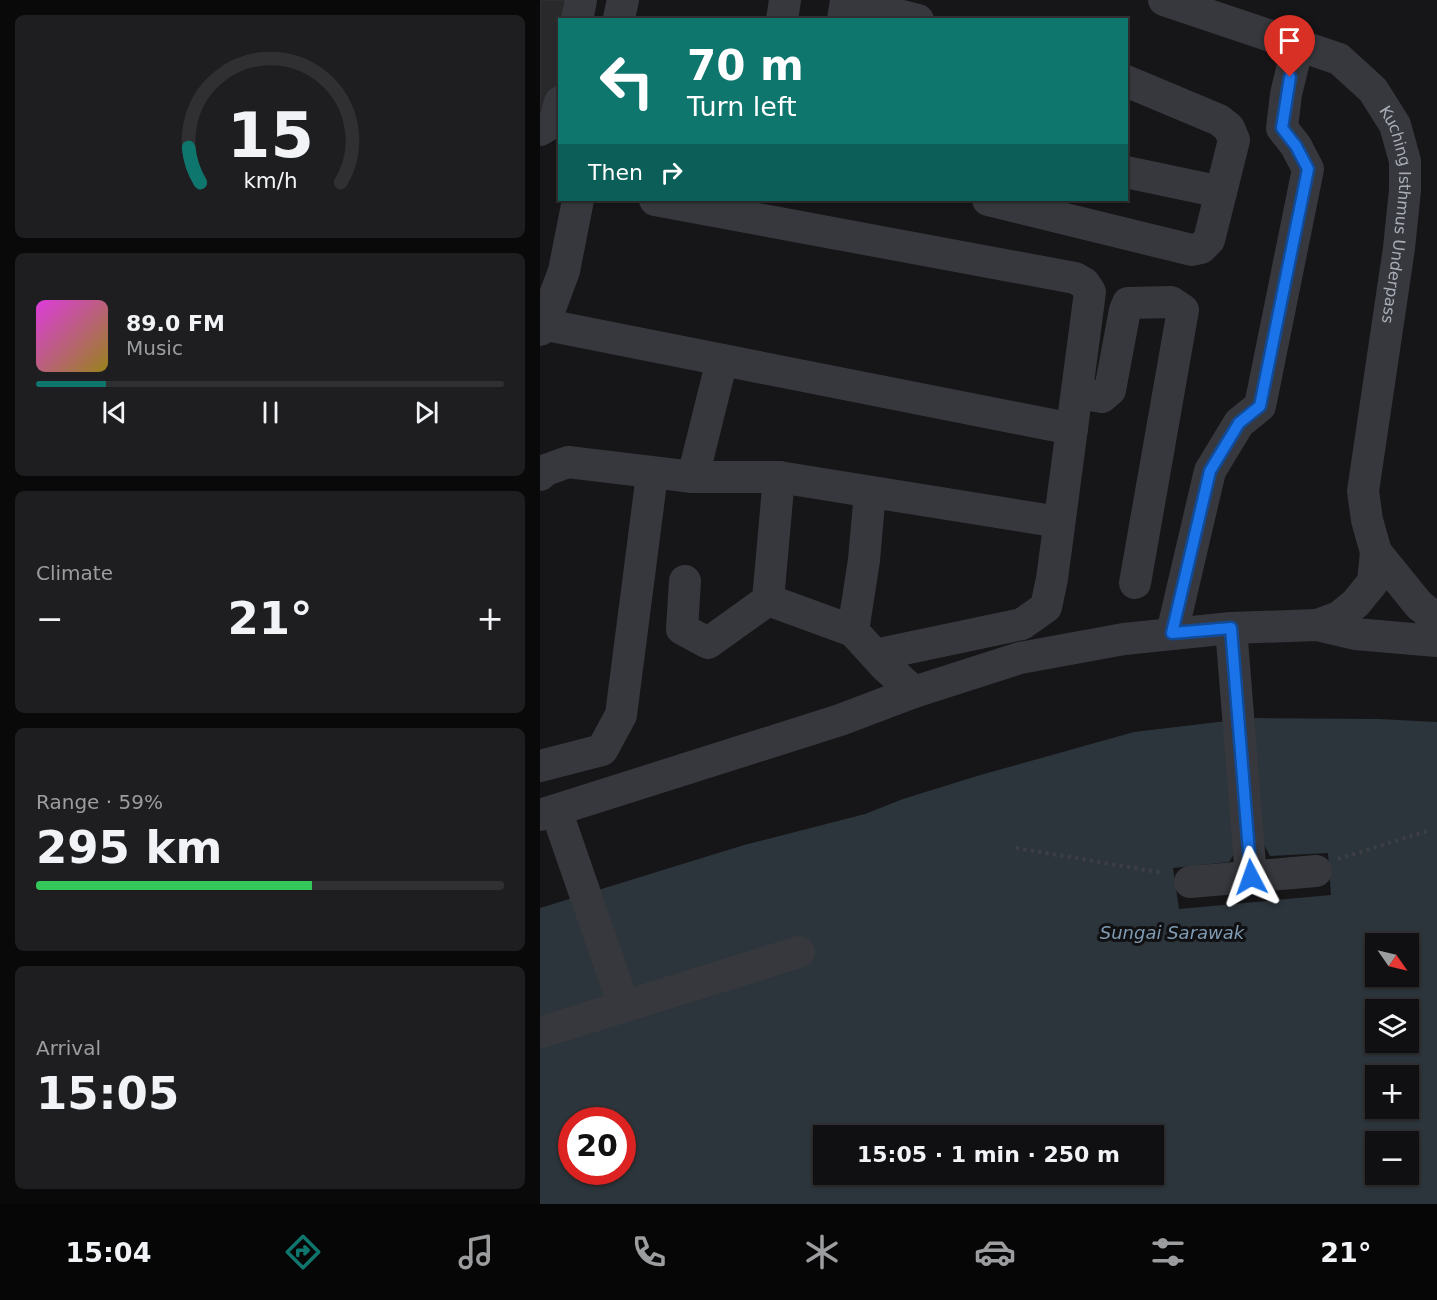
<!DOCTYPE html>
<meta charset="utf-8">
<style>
body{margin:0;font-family:"DejaVu Sans",sans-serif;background:#1e1e20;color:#f1f3f6;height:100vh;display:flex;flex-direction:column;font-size:22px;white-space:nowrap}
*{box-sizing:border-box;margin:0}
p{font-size:20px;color:#9c9d9f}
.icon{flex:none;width:33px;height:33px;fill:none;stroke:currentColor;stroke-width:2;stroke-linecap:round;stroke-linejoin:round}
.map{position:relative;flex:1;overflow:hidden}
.sheet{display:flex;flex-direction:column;gap:15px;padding:15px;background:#09090a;width:540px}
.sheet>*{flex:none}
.banner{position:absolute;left:18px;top:18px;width:570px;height:183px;border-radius:0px;box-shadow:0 2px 4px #0004,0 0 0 2px #303032;background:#0f766e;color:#fff;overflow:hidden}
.needle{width:39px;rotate:124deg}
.controls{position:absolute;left:825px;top:933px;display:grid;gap:12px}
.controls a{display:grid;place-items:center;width:54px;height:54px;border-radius:0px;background:#101012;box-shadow:0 2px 4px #0004,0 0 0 2px #303032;font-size:30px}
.speed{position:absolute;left:18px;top:1107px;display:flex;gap:12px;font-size:30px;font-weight:700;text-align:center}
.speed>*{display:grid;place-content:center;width:78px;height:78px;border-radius:50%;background:#101012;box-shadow:0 2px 4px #0004,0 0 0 2px #303032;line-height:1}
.speed .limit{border:9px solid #d22;background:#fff;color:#111}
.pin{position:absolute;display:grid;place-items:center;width:51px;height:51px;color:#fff;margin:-62px -26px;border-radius:50% 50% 50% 0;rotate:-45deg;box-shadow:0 0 6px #0007}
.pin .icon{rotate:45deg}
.me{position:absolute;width:66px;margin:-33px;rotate:356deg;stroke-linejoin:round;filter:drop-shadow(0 0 4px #0008)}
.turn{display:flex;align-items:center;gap:21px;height:126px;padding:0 30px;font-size:27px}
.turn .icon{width:78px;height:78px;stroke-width:2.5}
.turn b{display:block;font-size:42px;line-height:51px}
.then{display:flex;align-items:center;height:57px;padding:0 30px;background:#0003;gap:12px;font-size:22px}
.big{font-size:45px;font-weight:600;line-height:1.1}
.sheet .widget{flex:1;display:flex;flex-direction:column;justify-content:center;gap:9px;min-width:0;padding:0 21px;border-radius:9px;background:#1e1e20}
.sheet .dial{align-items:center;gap:0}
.dial svg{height:156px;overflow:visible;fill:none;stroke:#303032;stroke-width:7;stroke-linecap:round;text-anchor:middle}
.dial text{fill:#f1f3f6;stroke:none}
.song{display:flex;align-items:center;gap:18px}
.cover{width:72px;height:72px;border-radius:9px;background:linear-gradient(135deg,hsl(300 70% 55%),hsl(50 70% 35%))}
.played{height:6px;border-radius:3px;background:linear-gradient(90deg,#0f766e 15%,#303032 15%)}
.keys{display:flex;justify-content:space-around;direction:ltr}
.heat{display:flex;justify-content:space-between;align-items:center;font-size:33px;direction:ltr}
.charge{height:9px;border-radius:4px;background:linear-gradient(90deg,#34c759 59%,#303032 0)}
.trip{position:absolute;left:273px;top:1125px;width:351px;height:60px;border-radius:0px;background:#101012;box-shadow:0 2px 4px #0004,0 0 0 2px #303032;font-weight:600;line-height:60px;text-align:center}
.tabs{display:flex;height:96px;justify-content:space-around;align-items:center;background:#060607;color:#9c9d9f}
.tabs .icon{width:42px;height:42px}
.tabs .on{color:#0f766e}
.tabs b{font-size:27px;color:#f1f3f6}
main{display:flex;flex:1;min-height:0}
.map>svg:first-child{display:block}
.water{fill:#2c353c;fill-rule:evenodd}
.pier{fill:#161618}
.building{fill:#29292c;stroke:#303034;stroke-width:1.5}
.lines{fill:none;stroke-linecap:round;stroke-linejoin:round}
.path{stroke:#3d3f44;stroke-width:4;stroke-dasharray:3 4.5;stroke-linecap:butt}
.minor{stroke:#37383d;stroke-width:32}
.route-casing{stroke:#114b97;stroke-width:15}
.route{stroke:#1a73e8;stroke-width:10}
.labels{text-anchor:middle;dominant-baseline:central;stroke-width:6;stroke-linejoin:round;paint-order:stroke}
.street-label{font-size:16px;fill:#a8adb8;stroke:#111113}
.water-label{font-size:18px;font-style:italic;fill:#7f9bb3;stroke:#111113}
</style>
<main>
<section class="sheet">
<div class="widget dial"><svg viewBox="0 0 100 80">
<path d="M14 69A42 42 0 1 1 86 69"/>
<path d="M14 69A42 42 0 0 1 8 51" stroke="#0f766e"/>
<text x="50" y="56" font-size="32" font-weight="700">15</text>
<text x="50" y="72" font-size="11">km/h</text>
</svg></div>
<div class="widget">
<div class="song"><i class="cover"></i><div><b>89.0 FM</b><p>Music</p></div></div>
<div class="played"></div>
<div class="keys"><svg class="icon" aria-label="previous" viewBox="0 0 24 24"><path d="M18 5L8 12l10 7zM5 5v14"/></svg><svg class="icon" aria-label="pause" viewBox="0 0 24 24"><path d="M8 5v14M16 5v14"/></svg><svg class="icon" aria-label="next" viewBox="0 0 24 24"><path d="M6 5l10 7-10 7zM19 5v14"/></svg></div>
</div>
<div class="widget"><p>Climate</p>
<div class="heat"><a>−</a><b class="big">21°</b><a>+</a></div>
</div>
<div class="widget"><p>Range · 59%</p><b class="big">295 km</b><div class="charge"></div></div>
<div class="widget"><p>Arrival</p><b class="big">15:05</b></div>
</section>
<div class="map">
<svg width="897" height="1204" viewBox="0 0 897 1204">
<rect width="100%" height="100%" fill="#161618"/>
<path class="water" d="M712,718L839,719L897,722V1204H0V908L204,845L325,814L363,799L437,776L594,732ZM836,944H868V976H836ZM836,1010H868V1042H836ZM836,1076H868V1108H836ZM32,1120H82V1172H32ZM284,1136H614V1174H284ZM836,1142H868V1174H836Z"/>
<path class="pier" d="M721,839L730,856L788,853L791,895L639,909L633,868L689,862L698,848Z"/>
<path class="building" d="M0,0H37L33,20H20V85L14,112L0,109Z"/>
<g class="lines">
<g class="path">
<path d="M476,848L624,873"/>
<path d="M798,859L887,831"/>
</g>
<g class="minor">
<path id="s1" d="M624,0L799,59L833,90L855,125L865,161V190L859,248L823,491L827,520L836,552L879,605L897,619"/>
<path d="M330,8L378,20"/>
<path d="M79,18L83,0"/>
<path d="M37,20L41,0"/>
<path d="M242,20L245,0"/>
<path d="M303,20L306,0"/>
<path d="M0,130L15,121L20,102"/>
<path d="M586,172L681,192"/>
<path d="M115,200L535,278L544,283L550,292L512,579L506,607L482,624L335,655"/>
<path d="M448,200L652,250L661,248L669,240L694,140L689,128L679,120L586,81"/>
<path d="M1,324L532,429"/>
<path d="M0,330L1,324L8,314L24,271L38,200"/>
<path d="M182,360L153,477H239L519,522"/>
<path d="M537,393L562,397L570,390L585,310L588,303L631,302L643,310L595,583"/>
<path d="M0,475L6,470L28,462L153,477"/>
<path d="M330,492L324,560L313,631L345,666L374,692"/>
<path d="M145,581L142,629L168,643L228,600L239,477"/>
<path d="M228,600L313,631"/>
<path d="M777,625L799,617L816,603L833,582L836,552"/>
<path d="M691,628L711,877"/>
<path d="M632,633L670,471L699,423L720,406L768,169L756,146L742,128L746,94L758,45"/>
<path d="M0,766L62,750L81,715L110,490"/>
<path d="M16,810L84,1006"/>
<path d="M0,815L300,720L374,692L480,658L584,639L691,628L777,625L815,634L897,641"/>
<path d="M650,882L776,871"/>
<path d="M2,1032L259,952"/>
</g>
</g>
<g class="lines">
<defs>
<path id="route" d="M711,877L691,628L632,633L670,471L699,423L720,406L768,169L756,146L742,128L750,77"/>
</defs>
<use href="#route" class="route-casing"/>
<use href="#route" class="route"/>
</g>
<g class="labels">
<g class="street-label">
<text stroke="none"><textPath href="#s1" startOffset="362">Kuching Isthmus Underpass</textPath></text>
</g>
<g class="water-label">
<text x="632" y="932">Sungai Sarawak</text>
</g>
</g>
</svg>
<div class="controls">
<a><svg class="needle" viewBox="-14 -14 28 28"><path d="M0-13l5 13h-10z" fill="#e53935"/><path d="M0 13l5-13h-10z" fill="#9c9d9f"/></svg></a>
<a><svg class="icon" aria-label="layers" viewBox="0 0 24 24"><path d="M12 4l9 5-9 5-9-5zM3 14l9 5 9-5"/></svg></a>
<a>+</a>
<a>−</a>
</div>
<div class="speed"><div class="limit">20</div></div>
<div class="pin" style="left:750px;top:77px;background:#d93025"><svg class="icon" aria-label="arrive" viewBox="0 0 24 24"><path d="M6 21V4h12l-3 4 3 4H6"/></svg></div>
<svg class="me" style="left:711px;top:877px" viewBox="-20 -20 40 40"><path d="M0-17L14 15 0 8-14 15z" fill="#1a73e8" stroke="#fff" stroke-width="4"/></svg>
<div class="trip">15:05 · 1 min · 250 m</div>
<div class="banner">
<div class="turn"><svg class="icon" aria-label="left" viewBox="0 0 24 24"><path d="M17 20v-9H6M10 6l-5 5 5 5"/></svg><div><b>70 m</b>Turn left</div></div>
<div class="then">Then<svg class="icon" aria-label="right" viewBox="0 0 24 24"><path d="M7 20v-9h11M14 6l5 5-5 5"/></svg></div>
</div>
</div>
</main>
<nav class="tabs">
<b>15:04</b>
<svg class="icon on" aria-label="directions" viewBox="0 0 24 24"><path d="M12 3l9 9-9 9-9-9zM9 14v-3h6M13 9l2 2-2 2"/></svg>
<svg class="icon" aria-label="music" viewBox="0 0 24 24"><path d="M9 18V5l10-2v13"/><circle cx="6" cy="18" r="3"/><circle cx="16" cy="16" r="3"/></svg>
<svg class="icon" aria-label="phone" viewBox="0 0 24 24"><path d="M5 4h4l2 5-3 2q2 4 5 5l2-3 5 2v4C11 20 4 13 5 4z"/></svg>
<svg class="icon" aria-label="climate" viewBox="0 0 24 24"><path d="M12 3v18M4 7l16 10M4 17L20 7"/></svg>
<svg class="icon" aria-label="car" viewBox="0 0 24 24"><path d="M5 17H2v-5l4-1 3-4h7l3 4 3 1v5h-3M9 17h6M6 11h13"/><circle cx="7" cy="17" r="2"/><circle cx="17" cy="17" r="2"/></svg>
<svg class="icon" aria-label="filters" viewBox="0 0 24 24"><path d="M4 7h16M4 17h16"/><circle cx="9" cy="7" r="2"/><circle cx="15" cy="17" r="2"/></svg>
<b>21°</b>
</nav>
